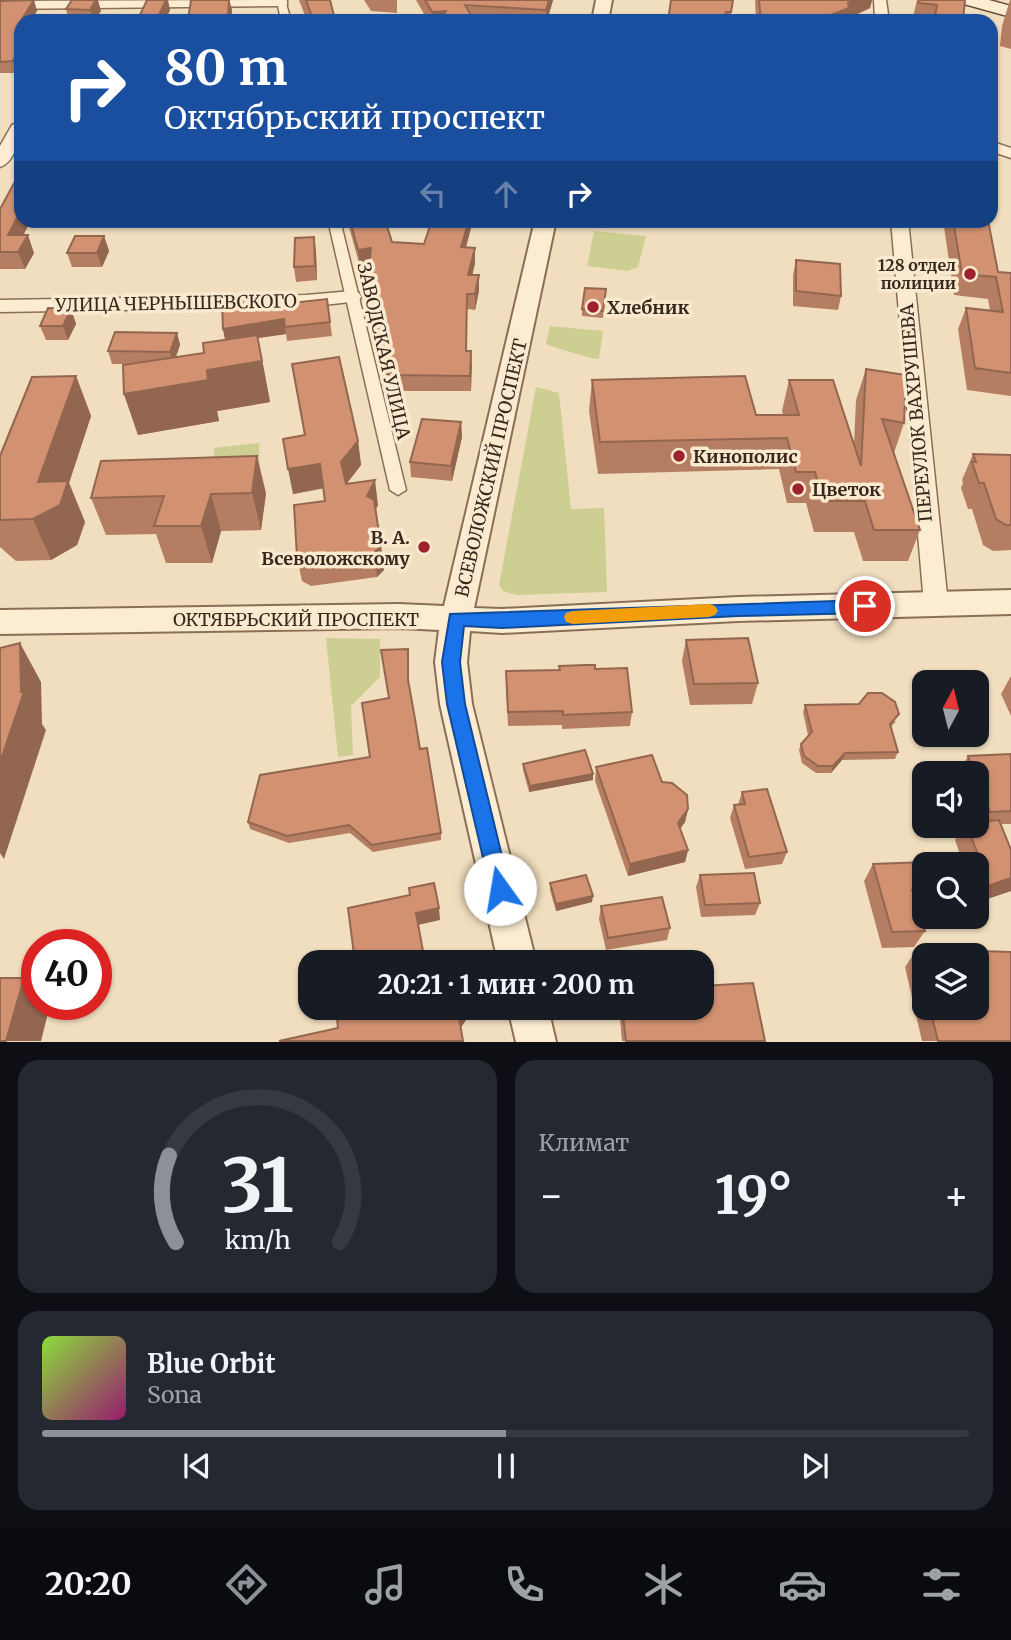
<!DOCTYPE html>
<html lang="ru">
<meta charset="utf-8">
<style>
body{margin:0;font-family:Merriweather,serif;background:#242831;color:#f1f3f6;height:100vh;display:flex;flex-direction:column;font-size:26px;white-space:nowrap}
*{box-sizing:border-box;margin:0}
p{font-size:23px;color:#9ea1a6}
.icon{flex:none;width:38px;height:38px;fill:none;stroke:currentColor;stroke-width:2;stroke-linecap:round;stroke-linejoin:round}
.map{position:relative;height:1042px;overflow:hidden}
.details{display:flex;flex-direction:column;gap:18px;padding:18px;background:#0d0f14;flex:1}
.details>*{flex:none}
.hud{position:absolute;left:14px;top:14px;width:984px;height:214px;border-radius:21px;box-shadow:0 2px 5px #0004;background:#1a4fa0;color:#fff;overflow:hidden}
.needle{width:46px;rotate:7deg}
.fabs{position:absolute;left:912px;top:670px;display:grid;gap:14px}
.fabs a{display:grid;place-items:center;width:77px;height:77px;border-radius:14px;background:#171b24;box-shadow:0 2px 5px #0004;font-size:35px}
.speed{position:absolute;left:21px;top:929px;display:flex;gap:14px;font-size:35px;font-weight:700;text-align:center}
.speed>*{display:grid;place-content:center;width:91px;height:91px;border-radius:50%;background:#171b24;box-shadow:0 2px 5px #0004;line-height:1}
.speed .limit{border:10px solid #d22;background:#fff;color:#111}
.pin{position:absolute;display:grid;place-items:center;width:60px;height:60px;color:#fff;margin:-30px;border:4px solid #fff;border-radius:50%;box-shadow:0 2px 7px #0007}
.me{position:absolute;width:77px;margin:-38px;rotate:347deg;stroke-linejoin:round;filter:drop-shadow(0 0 5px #0008)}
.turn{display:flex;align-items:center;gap:24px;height:147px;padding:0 35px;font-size:32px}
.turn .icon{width:91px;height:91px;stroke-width:2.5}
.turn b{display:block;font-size:49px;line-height:60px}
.lanes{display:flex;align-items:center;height:66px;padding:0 35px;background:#0003;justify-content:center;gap:35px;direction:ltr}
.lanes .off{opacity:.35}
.big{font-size:52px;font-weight:700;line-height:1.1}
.details .tile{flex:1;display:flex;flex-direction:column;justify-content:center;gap:10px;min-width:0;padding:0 24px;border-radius:21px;background:#242831}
.details .dial{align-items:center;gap:0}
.dial svg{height:182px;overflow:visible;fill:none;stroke:#363941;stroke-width:7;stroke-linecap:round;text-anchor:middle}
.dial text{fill:#f1f3f6;stroke:none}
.song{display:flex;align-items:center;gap:21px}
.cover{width:84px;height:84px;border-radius:10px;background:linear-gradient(135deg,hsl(90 70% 55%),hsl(320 70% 35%))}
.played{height:7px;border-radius:4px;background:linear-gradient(90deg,#8c9099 50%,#363941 50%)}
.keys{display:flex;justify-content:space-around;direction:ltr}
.heat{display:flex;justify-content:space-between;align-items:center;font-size:38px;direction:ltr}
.details .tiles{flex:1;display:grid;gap:18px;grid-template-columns:1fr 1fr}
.tile:last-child{grid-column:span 2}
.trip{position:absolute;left:298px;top:950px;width:416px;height:70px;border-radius:21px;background:#171b24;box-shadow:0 2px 5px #0004;font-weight:700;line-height:70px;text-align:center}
.dock{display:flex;height:112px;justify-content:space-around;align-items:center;background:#090b0e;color:#9ea1a6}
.dock .icon{width:49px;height:49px}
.dock .active{color:#8c9099}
.dock b{font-size:32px;color:#f1f3f6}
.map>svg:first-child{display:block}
.green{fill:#cdcf92}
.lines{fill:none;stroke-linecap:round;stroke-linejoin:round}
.pedestrian-casing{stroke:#8a6e56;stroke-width:3}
.minor-casing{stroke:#8a6e56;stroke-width:3}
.tertiary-casing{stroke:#8a6e56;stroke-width:4}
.secondary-casing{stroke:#6c4f39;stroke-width:3}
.pedestrian{fill:#fbecd2;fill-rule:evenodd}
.minor{fill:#fbecd2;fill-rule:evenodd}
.tertiary{fill:#fbecd2;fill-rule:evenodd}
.secondary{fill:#fbecd2;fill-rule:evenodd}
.wall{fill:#b57e62;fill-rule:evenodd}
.shaded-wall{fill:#936650}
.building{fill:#d29272;stroke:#936650;stroke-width:2}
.route{fill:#1a73e8;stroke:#114b97;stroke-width:2}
.slow{fill:#f59e0b}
.poi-dot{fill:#9d222d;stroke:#f8e9cf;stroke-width:2.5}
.labels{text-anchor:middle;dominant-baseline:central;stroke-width:7;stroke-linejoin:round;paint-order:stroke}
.far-poi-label{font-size:16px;font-weight:bold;fill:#39271c;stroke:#f8e9cf;text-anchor:end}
.street-label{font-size:18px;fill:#39271c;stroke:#f8e9cf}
.poi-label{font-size:18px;font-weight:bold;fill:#39271c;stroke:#f8e9cf;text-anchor:start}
</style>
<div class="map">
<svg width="1011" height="1042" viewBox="0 0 1011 1042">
<rect width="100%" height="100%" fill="#f1debf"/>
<g class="green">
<path d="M594,231L646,236L638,267L628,271L587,266Z"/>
<path d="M550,326L603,331L599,359C595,360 552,347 546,344Z"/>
<path d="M536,387L559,393L571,509L604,508L607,592L517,595L503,591L499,585Z"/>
<path d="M259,443L260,473L214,479V448Z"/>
<path d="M326,638L380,639V677L351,706L353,755L338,757Z"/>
</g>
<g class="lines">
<defs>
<g id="pedestrian">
<path d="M277,0H285L291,21H281Z"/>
<path d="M328,220H340L406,490L398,495L390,490Z"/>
</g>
<g id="minor">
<path d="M287,0V5L282,6L0,9V1Z"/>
<path d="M874,0H886L889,21H875Z"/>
<path d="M17,123L21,124C21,138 14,163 0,167V146L12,125Z"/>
<path d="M990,141L1011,148V158L990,151Z"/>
<path d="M891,220H908L948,604L945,611L936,614L927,611L924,604Z"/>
<path d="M352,291L359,293L361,297L359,301L306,307L0,312V300L306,295Z"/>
</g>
<g id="tertiary">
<path d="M596,0H612L608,21H592Z"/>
<path d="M535,220H556L474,608L502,609L738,597L1011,590V614L738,621L502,633L470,631L467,662L472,704L536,962H498L440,704L435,662L439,630L399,628L0,634V610L399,604L444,606Z"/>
<path d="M508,1008H548L556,1042H516Z"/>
</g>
<path id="secondary" d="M961,0H989L1011,6V17L964,4Z"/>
</defs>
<use href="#pedestrian" class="pedestrian-casing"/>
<use href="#minor" class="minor-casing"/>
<use href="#tertiary" class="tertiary-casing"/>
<use href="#secondary" class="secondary-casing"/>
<use href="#pedestrian" class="pedestrian"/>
<use href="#minor" class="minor"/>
<use href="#tertiary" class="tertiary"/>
<use href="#secondary" class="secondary"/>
</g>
<g class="wall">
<path d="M72,0L101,11L94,21H69L66,9Z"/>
<path d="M299,0H330L335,21H307Z"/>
<path d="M364,0H397V13L371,11Z"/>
<path d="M416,0H553L547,21H428Z"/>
<path d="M733,0L730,21H668Z"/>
<path d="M755,0H872L870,8L847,19L846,21H756Z"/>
<path d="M917,0H965L963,21H912Z"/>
<path d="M1010,0H1011V49L1000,46L1002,26Z"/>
<path d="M0,1L37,11L21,21L17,73H0Z"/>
<path d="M232,9L231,21H188V20Z"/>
<path d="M170,10L165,21H139V17Z"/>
<path d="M990,70L995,118L990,133Z"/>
<path d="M21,159L31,220L23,235L34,253L25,269H0V209L17,178L16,176Z"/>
<path d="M347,220H385L392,242L424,244L473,220L466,247L475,263L472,275L479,291L475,310L467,309V351H471V391H391L385,386L377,356L375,340L378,313H374L373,292H369L368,277L369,264L360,266Z"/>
<path d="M811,220H872L870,228Z"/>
<path d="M943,220H988L998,272L1011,273V396L967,390L958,329L966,308L990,310L988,299L954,295Z"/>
<path d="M104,236L109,251L102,267H72L67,253Z"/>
<path d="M314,237L316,252L317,280L296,282L294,267Z"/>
<path d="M796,260L841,296L838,310L793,306V275Z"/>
<path d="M606,289L603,318L582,316V309Z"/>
<path d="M327,299L332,336L287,341L286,334L258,338L270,402L217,411L219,421L138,435L124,394L133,364H112L108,351L177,333L180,345L176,357L204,353L225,340L223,329L256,307Z"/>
<path d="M71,309L76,324L68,340H46L40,326Z"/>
<path d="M866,369L904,423L894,453L920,530L908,561H863L854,532H814L806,503H787L779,469L598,474L589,411L592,380L756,415H783L782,411L789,380L854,444L856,400Z"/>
<path d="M76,376L91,416L69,483L85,522L77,545L51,560L16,561L0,547V456Z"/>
<path d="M461,422L462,437L452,481L411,477L410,462Z"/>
<path d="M358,441L361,465L346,484L378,505L376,509L384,570L377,577L311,586L302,581L297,557L325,501L324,488L293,494Z"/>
<path d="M973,454L1011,455V550L993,551L983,545L972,509H968L961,488L963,483L962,480Z"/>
<path d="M101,461L266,493L261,530L221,531L212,563H166L156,534L106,535L91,498Z"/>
<path d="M686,640L758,683L752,704L690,705L682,661Z"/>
<path d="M408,649L409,685L420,749L441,833V840L373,852L350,833L289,843L250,829L248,822L370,757L389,698Z"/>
<path d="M559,666L595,669L632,712L630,726L562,729V725L508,726L506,685L559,670Z"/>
<path d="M1011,676V716L1001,694Z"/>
<path d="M805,705L896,721L891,727L898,752L895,759L842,760L831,773H816L802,763L799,750L801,744L808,735L803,712Z"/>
<path d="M1011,754V824H1000L1010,850L1011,891L981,901L979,904H976V864H924V906H917L925,931L914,947L882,948L864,881L873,864L962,860L955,840L963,826H976L980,821L976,812V774H962L960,770L968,756Z"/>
<path d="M523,764L593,780L529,792L523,770Z"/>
<path d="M596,767L662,782L688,809L685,822L680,829L688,850L685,862L628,876L595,781Z"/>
<path d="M742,792L787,852L782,864L745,869L730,818L734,805H738Z"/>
<path d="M700,875L760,903L755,915L701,917L696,887Z"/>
<path d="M550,883L592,902L556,911L550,890Z"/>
<path d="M601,906L670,928L667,940L606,950L599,919Z"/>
<path d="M917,949L1011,952V1041H922L905,967ZM924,956H976V1008H924Z"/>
<path d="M619,1008H702L765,1041H622Z"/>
</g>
<g class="shaded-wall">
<path d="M34,0L37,11L31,21H21V37L17,27Z"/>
<path d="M96,0H98L101,11L93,21L90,10Z"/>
<path d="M166,0H168L170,10L165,21H159L158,17Z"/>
<path d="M229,0L232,9L231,21H228V18Z"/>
<path d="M549,0H553L547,21H546V10Z"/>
<path d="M855,0H872L870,8L847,19L846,21H815Z"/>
<path d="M446,11V21H433L432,12Z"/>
<path d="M21,45V64L17,73L13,61Z"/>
<path d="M21,210V220H31L15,252L8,235Z"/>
<path d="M469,220H473L462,262L461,247Z"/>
<path d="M28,235L34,253L25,269L18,252Z"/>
<path d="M104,236L109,251L102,267L97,253Z"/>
<path d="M314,237L316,252L317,280L315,266Z"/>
<path d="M371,248L373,264L360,266L358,250Z"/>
<path d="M475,248V263L469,290L468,275Z"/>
<path d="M479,275V291L475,310V294Z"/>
<path d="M71,309L76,324L68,340L63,326Z"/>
<path d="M284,319L286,334L258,338L270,402L217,411L219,421L138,435L124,394L207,370L226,343L223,329Z"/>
<path d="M177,333L180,345L173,364L170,352Z"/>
<path d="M471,351L472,366L471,391L470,376Z"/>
<path d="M76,376L91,416L69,483L85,522L77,545L51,560L33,519L38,482Z"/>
<path d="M461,422L462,437L452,481L451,466Z"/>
<path d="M358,441L361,465L345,486L341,462Z"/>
<path d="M257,456L266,493L261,530L252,493Z"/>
<path d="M320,464L325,488L293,494L288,469Z"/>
<path d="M375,480L378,505L370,520L367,496Z"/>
<path d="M211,494L221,531L212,563L201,526Z"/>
<path d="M381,546L384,570L377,577L374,553Z"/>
<path d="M20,643L41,682L42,724L46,730L4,859L0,853V762L21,692Z"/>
<path d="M845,753L842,760L831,773L833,766Z"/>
<path d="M593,774V780L529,792L530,786Z"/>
<path d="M688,809L685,822L675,836L678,823Z"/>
<path d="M688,850L685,862L628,876L630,864Z"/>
<path d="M1011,878V891L981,901L991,887L990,885Z"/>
<path d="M593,896L592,902L556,911V904Z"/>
<path d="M439,908L440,920L418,925L416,913Z"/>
<path d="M24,978L37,994V1004H46L49,1009L41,1041H6Z"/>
<path d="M466,1008H467L468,1017L460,1029L459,1018Z"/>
</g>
<g class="building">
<path d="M34,0L17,27H21V45L13,61L0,62V1Z"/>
<path d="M72,0H96L90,10L66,9Z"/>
<path d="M147,0H166L158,17H139Z"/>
<path d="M191,0H229L228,18L188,20Z"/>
<path d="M306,0H330L334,16L325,17L335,21H313L311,14Z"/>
<path d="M425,0H549L546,10L465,5L475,21H441L446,11L432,12Z"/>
<path d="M671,0H733L731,12H726L725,16H707V21H668Z"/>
<path d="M759,0H855L848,3L849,8L815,21H761Z"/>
<path d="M919,0H965L963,21H934L937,5L918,3Z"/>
<path d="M990,70L997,71L995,118H990Z"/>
<path d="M21,159V210L8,235H28L18,252H0V209L18,176H16Z"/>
<path d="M350,220H385L392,242L424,244L432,220H469L461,247L475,248L468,275H479L475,294H467L466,351H471L470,376L390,375L383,371L375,340L380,297H373L375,277H368L371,248L358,250Z"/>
<path d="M953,220H988L998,272L1011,273V373L975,368L966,308L1003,312L996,277L962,274Z"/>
<path d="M75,236H104L97,253H67Z"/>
<path d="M314,237L315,266L294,267L295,238Z"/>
<path d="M796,260L840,264L841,296L796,291Z"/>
<path d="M585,288L606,289L603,311L582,309Z"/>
<path d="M255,299V307L327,299L330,322L285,327L284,319L223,329L222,303Z"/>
<path d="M48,308L71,309L63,326H40Z"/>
<path d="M115,332L177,333L170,352L108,351Z"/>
<path d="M257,335L262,361L207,370L208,380L124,394L123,365L204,353L203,343Z"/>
<path d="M339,357L358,441L341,462L346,484L375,480L367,496L374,500L381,546L374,553L306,562L297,557L294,505L325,501L320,464L288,469L283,439L305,435L292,364Z"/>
<path d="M866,369L906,375L904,423L882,419L920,530H874L865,501H823L815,472H796L787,438L600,442L592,380L745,376L756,415H799L789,380H833L861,466Z"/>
<path d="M76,376L38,482L68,481L60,505L33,519L0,520V456L32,377Z"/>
<path d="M422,419L461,422L451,466L410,462Z"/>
<path d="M973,454L1011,455V525H1006L996,519L984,483H979L972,462H976Z"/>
<path d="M257,456L252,493L211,494L201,526H154L164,496L91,498L101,461Z"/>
<path d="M748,638L758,683L694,684L686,640Z"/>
<path d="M20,643L21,692H24L0,762V648Z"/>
<path d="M408,649V680L414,713L420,749L427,748L441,833L372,845L349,825L287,836L248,822L260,775L370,757L362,703L389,698L381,650Z"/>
<path d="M585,665H595V669L627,668L632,712L563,715V711L508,712L506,671L560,670L559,666Z"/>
<path d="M868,693H882L895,702L899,714L890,724L898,752L845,753L833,766H818L804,756L801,744L812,732L805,705L859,704Z"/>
<path d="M585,750L593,774L530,786L523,764Z"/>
<path d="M1011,754V811L990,812L976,777V774H975L968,756Z"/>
<path d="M652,755L662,782L672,783L687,795L688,809L678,823L688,850L630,864L596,767Z"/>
<path d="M767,789L787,852L749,857L734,805L745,804L742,792Z"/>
<path d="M999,820L1011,850V878L990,885L991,887L976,888V864H924V890H912L925,931L892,932L873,864L980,860L967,826H976V822Z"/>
<path d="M754,873L760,903L705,905L700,875Z"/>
<path d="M586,875L593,896L556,904L550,883Z"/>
<path d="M434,883L439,908L416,913L425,962H355L348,908L410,895L409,888Z"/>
<path d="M662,897L670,928L608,938L601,906Z"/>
<path d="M917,949L1011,952V1041H938L930,1008H976V956H924V981Z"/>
<path d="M0,978H24L6,1041H0Z"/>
<path d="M753,983L765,1041H626L622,1008H702V986Z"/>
<path d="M336,1008H466L459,1018L463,1041H279L338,1028Z"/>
</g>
<path class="route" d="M865,600L871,601L874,606L871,611L865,613L738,616L502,628L464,626L460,662L465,704L510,889L507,896L500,899L492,896L447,704L442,662L450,614Z"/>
<path class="slow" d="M709,604L715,606L718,611L715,615L709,617L573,624L566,622L564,617L566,613L573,611Z"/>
<g class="poi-dot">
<circle cx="970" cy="274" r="7"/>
<circle cx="593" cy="307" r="7"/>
<circle cx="679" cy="456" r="7"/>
<circle cx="798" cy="489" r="7"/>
<circle cx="424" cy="547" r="7"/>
</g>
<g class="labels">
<g class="far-poi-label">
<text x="956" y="265">128 отдел<tspan x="956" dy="18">полиции</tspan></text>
</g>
<g class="street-label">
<text transform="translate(176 303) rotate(-1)">УЛИЦА ЧЕРНЫШЕВСКОГО</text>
<text transform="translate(384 351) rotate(77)">ЗАВОДСКАЯ УЛИЦА</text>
<text transform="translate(916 413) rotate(-95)">ПЕРЕУЛОК ВАХРУШЕВА</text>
<text transform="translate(491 468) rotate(-77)">ВСЕВОЛОЖСКИЙ ПРОСПЕКТ</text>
<text x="296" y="619">ОКТЯБРЬСКИЙ ПРОСПЕКТ</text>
</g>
<g class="poi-label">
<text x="607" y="307">Хлебник</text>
<text x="693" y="456">Кинополис</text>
<text x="812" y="489">Цветок</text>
<text x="410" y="537" text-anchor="end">В. А.<tspan x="410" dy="21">Всеволожскому</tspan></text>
</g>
</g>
</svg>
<div class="fabs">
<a><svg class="needle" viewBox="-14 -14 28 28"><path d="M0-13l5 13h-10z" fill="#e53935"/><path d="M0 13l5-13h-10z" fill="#9ea1a6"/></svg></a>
<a><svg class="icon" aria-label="sound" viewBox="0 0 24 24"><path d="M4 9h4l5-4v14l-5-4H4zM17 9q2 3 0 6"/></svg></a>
<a><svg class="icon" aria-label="search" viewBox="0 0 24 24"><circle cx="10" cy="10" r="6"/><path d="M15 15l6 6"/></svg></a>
<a><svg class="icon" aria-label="layers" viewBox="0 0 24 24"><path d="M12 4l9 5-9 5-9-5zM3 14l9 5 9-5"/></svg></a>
</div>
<div class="speed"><div class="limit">40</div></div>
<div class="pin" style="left:865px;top:606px;background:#d93025"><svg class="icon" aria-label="arrive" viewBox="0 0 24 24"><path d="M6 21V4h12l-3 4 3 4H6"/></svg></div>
<svg class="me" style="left:500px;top:889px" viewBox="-20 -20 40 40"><circle r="19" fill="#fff"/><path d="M0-13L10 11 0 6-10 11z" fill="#1a73e8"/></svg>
<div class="trip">20:21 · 1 мин · 200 m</div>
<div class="hud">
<div class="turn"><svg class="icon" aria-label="right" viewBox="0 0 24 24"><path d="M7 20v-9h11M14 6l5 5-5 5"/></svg><div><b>80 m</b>Октябрьский проспект</div></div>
<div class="lanes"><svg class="icon off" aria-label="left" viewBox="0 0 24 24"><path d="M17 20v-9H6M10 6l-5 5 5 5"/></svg><svg class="icon off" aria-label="ahead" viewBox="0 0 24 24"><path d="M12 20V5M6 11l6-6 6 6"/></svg><svg class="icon" aria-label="right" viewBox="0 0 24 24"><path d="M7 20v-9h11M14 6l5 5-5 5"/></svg></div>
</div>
</div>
<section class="details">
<div class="tiles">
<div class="tile dial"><svg viewBox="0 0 100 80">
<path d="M14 69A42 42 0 1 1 86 69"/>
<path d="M14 69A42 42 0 0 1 11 31" stroke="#8c9099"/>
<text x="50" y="56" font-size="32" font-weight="700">31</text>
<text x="50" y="72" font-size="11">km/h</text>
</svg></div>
<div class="tile"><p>Климат</p>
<div class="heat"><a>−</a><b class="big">19°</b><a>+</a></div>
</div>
<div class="tile">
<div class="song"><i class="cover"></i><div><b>Blue Orbit</b><p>Sona</p></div></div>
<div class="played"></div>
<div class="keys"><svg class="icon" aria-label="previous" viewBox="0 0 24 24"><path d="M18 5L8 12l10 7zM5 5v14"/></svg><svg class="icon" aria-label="pause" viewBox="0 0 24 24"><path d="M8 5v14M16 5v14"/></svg><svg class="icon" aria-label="next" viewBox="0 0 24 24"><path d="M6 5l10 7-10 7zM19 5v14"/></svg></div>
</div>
</div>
</section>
<nav class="dock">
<b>20:20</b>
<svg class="icon active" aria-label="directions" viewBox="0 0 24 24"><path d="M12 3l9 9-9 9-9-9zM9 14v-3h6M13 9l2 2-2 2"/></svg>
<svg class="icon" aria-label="music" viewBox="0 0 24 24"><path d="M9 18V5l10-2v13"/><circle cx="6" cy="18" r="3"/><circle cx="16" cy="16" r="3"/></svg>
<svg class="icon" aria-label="phone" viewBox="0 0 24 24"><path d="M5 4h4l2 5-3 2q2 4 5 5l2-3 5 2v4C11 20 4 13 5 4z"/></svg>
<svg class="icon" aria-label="climate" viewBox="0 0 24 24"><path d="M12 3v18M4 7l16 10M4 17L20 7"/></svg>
<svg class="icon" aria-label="car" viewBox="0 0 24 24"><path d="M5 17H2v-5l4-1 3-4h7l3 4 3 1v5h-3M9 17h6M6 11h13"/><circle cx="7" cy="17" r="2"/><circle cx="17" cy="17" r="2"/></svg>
<svg class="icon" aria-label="filters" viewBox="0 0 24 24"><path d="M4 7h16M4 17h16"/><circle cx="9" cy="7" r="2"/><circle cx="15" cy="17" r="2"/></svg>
</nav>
